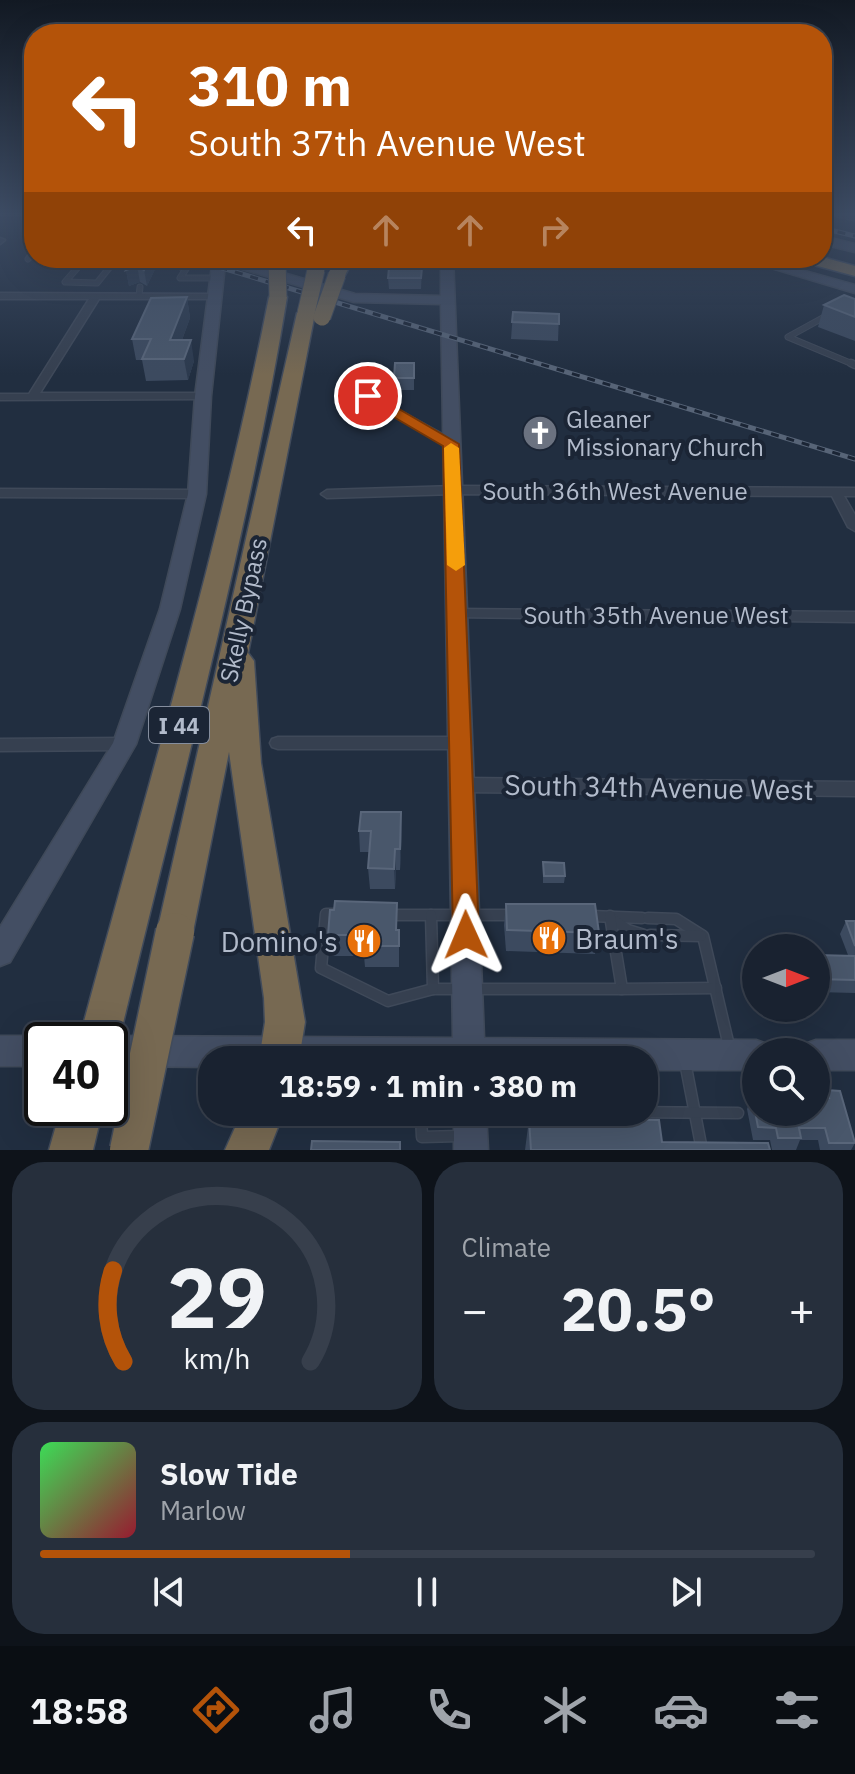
<!DOCTYPE html>
<meta charset="utf-8">
<style>
body{margin:0;font-family:"IBM Plex Sans",sans-serif;background:#262f3c;color:#f1f3f6;height:100vh;display:flex;flex-direction:column;font-size:30px;white-space:nowrap}
*{box-sizing:border-box;margin:0}
p{font-size:26px;color:#9fa4ab}
.icon{flex:none;width:44px;height:44px;fill:none;stroke:currentColor;stroke-width:2;stroke-linecap:round;stroke-linejoin:round}
.map{position:relative;height:1150px;overflow:hidden}
.drawer{display:flex;flex-direction:column;gap:12px;padding:12px;background:#0e131a;flex:1}
.drawer>*{flex:none}
.guide{position:absolute;left:24px;top:24px;width:808px;height:244px;border-radius:32px;box-shadow:0 8px 32px #0002,0 0 0 2px #373f4c;background:#b45309;color:#fff;overflow:hidden}
.needle{width:52px;rotate:90deg}
.controls{position:absolute;left:742px;top:934px;display:grid;gap:16px}
.controls a{display:grid;place-items:center;width:88px;height:88px;border-radius:50%;background:#192230;box-shadow:0 8px 32px #0002,0 0 0 2px #373f4c;font-size:40px}
.speed{position:absolute;left:24px;top:1022px;display:flex;gap:16px;font-size:40px;font-weight:700;text-align:center}
.speed>*{display:grid;place-content:center;width:104px;height:104px;border-radius:50%;background:#192230;box-shadow:0 8px 32px #0002,0 0 0 2px #373f4c;line-height:1}
.speed .limit{border:4px solid #111;border-radius:12px;background:#fff;color:#111}
.pin{position:absolute;display:grid;place-items:center;width:68px;height:68px;color:#fff;margin:-34px;border:4px solid #fff;border-radius:50%;box-shadow:0 2px 8px #0007}
.me{position:absolute;width:88px;margin:-44px;rotate:359deg;stroke-linejoin:round;filter:drop-shadow(0 0 6px #0008)}
.turn{display:flex;align-items:center;gap:28px;height:168px;padding:0 32px;font-size:36px}
.turn .icon{width:104px;height:104px;stroke-width:2.5}
.turn b{display:block;font-size:56px;line-height:68px}
.lanes{display:flex;align-items:center;height:76px;padding:0 32px;background:#0003;justify-content:center;gap:40px;direction:ltr}
.lanes .off{opacity:.35}
.big{font-size:60px;font-weight:700;line-height:1.1}
.drawer .tile{flex:1;display:flex;flex-direction:column;justify-content:center;gap:12px;min-width:0;padding:0 28px;border-radius:32px;background:#262f3c}
.drawer .dial{align-items:center;gap:0}
.dial svg{height:208px;overflow:visible;fill:none;stroke:#373f4c;stroke-width:7;stroke-linecap:round;text-anchor:middle}
.dial text{fill:#f1f3f6;stroke:none}
.song{display:flex;align-items:center;gap:24px}
.cover{width:96px;height:96px;border-radius:12px;background:linear-gradient(135deg,hsl(130 70% 55%),hsl(350 70% 35%))}
.played{height:8px;border-radius:4px;background:linear-gradient(90deg,#b45309 40%,#373f4c 40%)}
.keys{display:flex;justify-content:space-around;direction:ltr}
.heat{display:flex;justify-content:space-between;align-items:center;font-size:44px;direction:ltr}
.drawer .tiles{flex:1;display:grid;gap:12px;grid-template-columns:1fr 1fr}
.tile:last-child{grid-column:span 2}
.trip{position:absolute;left:198px;top:1046px;width:460px;height:80px;border-radius:32px;background:#192230;box-shadow:0 8px 32px #0002,0 0 0 2px #373f4c;font-weight:700;line-height:80px;text-align:center}
.tabs{display:flex;height:128px;justify-content:space-around;align-items:center;background:#0a0e13;color:#9fa4ab}
.tabs .icon{width:56px;height:56px}
.tabs .on{color:#b45309}
.tabs b{font-size:36px;color:#f1f3f6}
.map>svg:first-child{display:block}
.lines{fill:none;stroke-linecap:round;stroke-linejoin:round}
.lane-far2-casing{stroke:#3f4959;stroke-width:7}
.lane-far1-casing{stroke:#3f4959;stroke-width:9}
.lane-casing{stroke:#3f4959;stroke-width:13}
.street-casing{stroke:#3f4959;stroke-width:3}
.secondary-casing{stroke:#3f4959;stroke-width:3}
.highway-casing{stroke:#414b5b;stroke-width:3}
.lane-far2{stroke:#364050;stroke-width:5}
.lane-far1{stroke:#364050;stroke-width:6}
.lane{stroke:#364050;stroke-width:10}
.street{fill:#364050;fill-rule:evenodd}
.secondary{fill:#434e63;fill-rule:evenodd}
.highway{fill:#776952;fill-rule:evenodd}
.rail-casing{stroke:#576477;stroke-width:5}
.rail{stroke:#1b2535;stroke-width:3;stroke-dasharray:8;stroke-linecap:butt}
.highway-bridge-far1-casing{stroke:#414b5b;stroke-width:19;stroke-linecap:butt}
.highway-bridge-casing{stroke:#414b5b;stroke-width:41;stroke-linecap:butt}
.highway-bridge-far1{stroke:#776952;stroke-width:17}
.highway-bridge{stroke:#776952;stroke-width:38}
.wall{fill:#3c4a5f}
.shaded-wall{fill:#2c3a4e}
.building{fill:#49576b;stroke:#59667a;stroke-width:2}
.route{fill:#b45309;stroke:#753606;stroke-width:2}
.slow{fill:#f59e0b}
.labels{text-anchor:middle;dominant-baseline:central;stroke-width:8;stroke-linejoin:round;paint-order:stroke}
.shield{fill:#1b2535;stroke:#858e9e;stroke-width:2}
.shield-label{font-size:22px;font-weight:bold;fill:#b2bbcb}
.poi-label{font-size:24px;fill:#b2bbcb;stroke:#1b2535;text-anchor:start}
.street-label{font-size:24px;fill:#b2bbcb;stroke:#1b2535}
.near-street-label{font-size:28px;fill:#b2bbcb;stroke:#1b2535}
.near-poi-label{font-size:28px;fill:#b2bbcb;stroke:#1b2535;text-anchor:start}
</style>
<div class="map">
<svg width="855" height="1150" viewBox="0 0 855 1150">
<rect width="100%" height="100%" fill="#212e40"/>
<g class="lines">
<defs>
<g id="lane-far2">
<path d="M836,214L855,218"/>
<path d="M86,258L65,282L97,283L117,258"/>
<path d="M146,258L163,260L186,269L180,278H218"/>
<path d="M28,259L34,252"/>
<path d="M139,296L140,287"/>
<path d="M828,315L788,337L855,365"/>
</g>
<path id="lane-far1" d="M851,363L855,365"/>
<g id="lane">
<path d="M339,914H326L321,968L388,1001L433,989H461"/>
<path d="M391,915H459"/>
<path d="M431,915L433,989"/>
<path d="M471,915H515"/>
<path d="M591,916L642,918"/>
<path d="M611,918L628,930L644,935"/>
<path d="M648,918L676,919L703,936L729,1046"/>
<path d="M650,935L701,936"/>
<path d="M473,989H622L610,916"/>
<path d="M622,989L716,988"/>
<path d="M685,1062L702,1150"/>
<path d="M620,1112L738,1113"/>
<path d="M335,1116H421L422,1137L460,1136"/>
</g>
<g id="street">
<path d="M0,238L5,240L0,244Z"/>
<path d="M0,293L218,294L220,296L215,299H99L40,393H203L209,396L203,399L0,400V394H29L89,299H0Z"/>
<path d="M368,393L455,441L457,444L455,447H447L364,398L362,396Z"/>
<path d="M455,486L855,488V496H844L855,515V531L848,527L832,496L455,494L327,498L321,494L327,490Z"/>
<path d="M0,489L197,490L203,494L197,498L0,497Z"/>
<path d="M456,609L855,612V622L451,617L449,614L451,611Z"/>
<path d="M278,737H460L466,739L468,743L466,747L460,749H278L272,747L270,743L272,739Z"/>
<path d="M124,738L130,740L132,744L130,748L124,750L0,751V739Z"/>
<path d="M462,778L855,782V796L462,792L456,790L453,785L456,780Z"/>
</g>
<g id="secondary">
<path d="M822,236L855,244V252L822,244Z"/>
<path d="M213,258H233L355,294L441,296V258H453L484,1038L756,1040L767,1044L770,1052H756V1070H644V1060H212V1067L110,1066V1040H100L110,1036L453,1038L441,304L354,302L225,264L211,396L206,494L180,609L136,744L10,962L0,966V927L113,743L160,609L188,494L195,396Z"/>
<path d="M738,258H758L855,285V293Z"/>
<path d="M0,1036H42L52,1040H42V1066H0Z"/>
<path d="M816,1040H855V1070H816V1052H802L805,1044Z"/>
<path d="M454,1112H486L488,1150H454Z"/>
</g>
<g id="highway">
<path d="M822,257L855,266V276L799,261L797,258Z"/>
<path d="M338,258H354L343,279L337,280L329,275Z"/>
<path d="M278,292L287,297C246,547 178,793 119,1040L110,1055V1040H79C145,794 220,548 269,297Z"/>
<path d="M306,308L315,313L248,653L254,661L261,763L305,1022L299,1060H259L265,1022L264,998L229,752L193,932L188,944L175,948L162,944L157,932L297,313Z"/>
<path d="M61,1108H103L93,1150H49Z"/>
<path d="M242,1112H284L269,1150H225Z"/>
</g>
</defs>
<use href="#lane-far2" class="lane-far2-casing"/>
<use href="#lane-far1" class="lane-far1-casing"/>
<use href="#lane" class="lane-casing"/>
<use href="#street" class="street-casing"/>
<use href="#secondary" class="secondary-casing"/>
<use href="#highway" class="highway-casing"/>
<use href="#lane-far2" class="lane-far2"/>
<use href="#lane-far1" class="lane-far1"/>
<use href="#lane" class="lane"/>
<use href="#street" class="street"/>
<use href="#secondary" class="secondary"/>
<use href="#highway" class="highway"/>
<defs>
<g id="rail">
<path d="M822,228L855,236"/>
<path d="M189,258L855,459"/>
</g>
</defs>
<use href="#rail" class="rail-casing"/>
<use href="#rail" class="rail"/>
<defs>
<g id="highway-bridge-far1">
<path d="M277,260L278,297"/>
<path d="M306,313L316,270"/>
<path d="M322,317L337,275"/>
</g>
<path id="highway-bridge" d="M129,1150L175,932"/>
</defs>
<use href="#highway-bridge-far1" class="highway-bridge-far1-casing"/>
<use href="#highway-bridge" class="highway-bridge-casing"/>
<use href="#highway-bridge-far1" class="highway-bridge-far1"/>
<use href="#highway-bridge" class="highway-bridge"/>
</g>
<g class="wall">
<path d="M133,258H156L157,265L147,286L140,282L129,286L126,270Z"/>
<path d="M422,268L421,289H389L388,278Z"/>
<path d="M187,297L190,318L182,340L194,361L188,380L146,381L142,360H136L132,339Z"/>
<path d="M855,299V341L818,327L824,305Z"/>
<path d="M513,312L559,314L558,341L511,339Z"/>
<path d="M414,363V390H394V378Z"/>
<path d="M359,831L402,833L400,870H396L395,889H370L368,868L369,852H360Z"/>
<path d="M543,862L565,876L564,883H543Z"/>
<path d="M506,904L599,933L595,954L506,951L504,925Z"/>
<path d="M846,921H855V993L816,992V955H848L840,934Z"/>
<path d="M399,930V967H365L364,956H330L328,935Z"/>
<path d="M826,1090L855,1143L851,1150H820L818,1140H800L796,1150H772L770,1140H753L747,1109L752,1096L822,1098Z"/>
<path d="M529,1119L662,1142L770,1150H525Z"/>
</g>
<g class="shaded-wall">
<path d="M150,258H156L157,265L147,286L144,270Z"/>
<path d="M137,266L140,282L129,286L126,270Z"/>
<path d="M187,297L190,318L175,359L170,340Z"/>
<path d="M191,340L194,361L188,380L184,359Z"/>
<path d="M401,812L402,833L400,870V849Z"/>
<path d="M395,849L396,870L395,889L394,869Z"/>
</g>
<g class="building">
<path d="M133,258H150L144,270L137,266L126,270Z"/>
<path d="M389,268H422L421,278H388Z"/>
<path d="M844,295L855,299V317L824,305Z"/>
<path d="M187,297L170,340H191L184,359H142L151,339H132L151,298Z"/>
<path d="M513,312L559,314V324L512,322Z"/>
<path d="M395,363H414V378H394Z"/>
<path d="M361,812H401L400,849H395L394,869L368,868L371,831H359Z"/>
<path d="M543,862L564,863L565,876H544Z"/>
<path d="M335,901L397,903L396,930H399V946H364L365,935H328L330,910H334Z"/>
<path d="M506,904H595L599,933L507,930Z"/>
<path d="M846,921H855V946Z"/>
<path d="M816,955L855,956V980L816,979Z"/>
<path d="M826,1090L840,1091L855,1143H829L825,1128H799L801,1138H778L776,1128L758,1127L752,1096H756V1112H816V1098H829Z"/>
<path d="M529,1119L659,1120L662,1142L768,1143L770,1150H531Z"/>
<path d="M312,1141L400,1142V1150H311Z"/>
</g>
<linearGradient id="sky" x2="0" y2="1"><stop stop-color="#121923"/><stop offset="0.57" stop-color="#3d4c64"/><stop offset="1" stop-color="#3d4c64" stop-opacity="0"/></linearGradient>
<rect width="855" height="375" fill="url(#sky)"/>
<path class="route" d="M368,391L459,444L479,935L475,943L466,946L457,943L453,935L443,446L363,399L361,396Z"/>
<path class="slow" d="M451,443L459,448L465,565L456,571L447,565L444,448Z"/>
<defs>
<symbol id="church-disc" viewBox="-11 -11 22 22"><circle r="9.5" fill="#6b7280" stroke="#1b2535"/><path d="M-1.2-6h2.4v3.5h3.3v2.4h-3.3V6h-2.4V-.1h-3.3v-2.4h3.3Z" fill="#fff"/></symbol>
<symbol id="restaurant-disc" viewBox="-11 -11 22 22"><circle r="9.5" fill="#e8710a" stroke="#1b2535"/><path d="M-5-6h1v4h1v-4h1v4h1v-4h1v5L-1.5 .5V6h-2V.5L-5-1ZM5-6V6H3V1.5H1.5Q1.5-4 5-6Z" fill="#fff"/></symbol>
</defs>
<g fill-rule="evenodd">
<use href="#church-disc" x="520" y="413" width="40" height="40"/>
<use href="#restaurant-disc" x="529" y="918" width="40" height="40"/>
<use href="#restaurant-disc" x="344" y="921" width="40" height="40"/>
</g>
<g class="labels">
<rect class="shield" x="149" y="707" width="60" height="36" rx="6"/>
<g class="shield-label">
<text x="179" y="725">I 44</text>
</g>
<g class="poi-label">
<text x="566" y="419">Gleaner<tspan x="566" dy="28">Missionary Church</tspan></text>
</g>
<g class="street-label">
<text x="615" y="491">South 36th West Avenue</text>
<text transform="translate(243 610) rotate(-78)">Skelly Bypass</text>
<text x="656" y="615">South 35th Avenue West</text>
</g>
<g class="near-street-label">
<text transform="translate(659 787) rotate(1)">South 34th Avenue West</text>
</g>
<g class="near-poi-label">
<text x="575" y="938">Braum's</text>
<text x="338" y="941" text-anchor="end">Domino's</text>
</g>
</g>
</svg>
<div class="controls">
<a><svg class="needle" viewBox="-14 -14 28 28"><path d="M0-13l5 13h-10z" fill="#e53935"/><path d="M0 13l5-13h-10z" fill="#9fa4ab"/></svg></a>
<a><svg class="icon" aria-label="search" viewBox="0 0 24 24"><circle cx="10" cy="10" r="6"/><path d="M15 15l6 6"/></svg></a>
</div>
<div class="speed"><div class="limit">40</div></div>
<div class="pin" style="left:368px;top:396px;background:#d93025"><svg class="icon" aria-label="arrive" viewBox="0 0 24 24"><path d="M6 21V4h12l-3 4 3 4H6"/></svg></div>
<svg class="me" style="left:466px;top:935px" viewBox="-20 -20 40 40"><path d="M0-17L14 15 0 8-14 15z" fill="#b45309" stroke="#fff" stroke-width="4"/></svg>
<div class="trip">18:59 · 1 min · 380 m</div>
<div class="guide">
<div class="turn"><svg class="icon" aria-label="left" viewBox="0 0 24 24"><path d="M17 20v-9H6M10 6l-5 5 5 5"/></svg><div><b>310 m</b>South 37th Avenue West</div></div>
<div class="lanes"><svg class="icon" aria-label="left" viewBox="0 0 24 24"><path d="M17 20v-9H6M10 6l-5 5 5 5"/></svg><svg class="icon off" aria-label="ahead" viewBox="0 0 24 24"><path d="M12 20V5M6 11l6-6 6 6"/></svg><svg class="icon off" aria-label="ahead" viewBox="0 0 24 24"><path d="M12 20V5M6 11l6-6 6 6"/></svg><svg class="icon off" aria-label="right" viewBox="0 0 24 24"><path d="M7 20v-9h11M14 6l5 5-5 5"/></svg></div>
</div>
</div>
<section class="drawer">
<div class="tiles">
<div class="tile dial"><svg viewBox="0 0 100 80">
<path d="M14 69A42 42 0 1 1 86 69"/>
<path d="M14 69A42 42 0 0 1 10 34" stroke="#b45309"/>
<text x="50" y="56" font-size="32" font-weight="700">29</text>
<text x="50" y="72" font-size="11">km/h</text>
</svg></div>
<div class="tile"><p>Climate</p>
<div class="heat"><a>−</a><b class="big">20.5°</b><a>+</a></div>
</div>
<div class="tile">
<div class="song"><i class="cover"></i><div><b>Slow Tide</b><p>Marlow</p></div></div>
<div class="played"></div>
<div class="keys"><svg class="icon" aria-label="previous" viewBox="0 0 24 24"><path d="M18 5L8 12l10 7zM5 5v14"/></svg><svg class="icon" aria-label="pause" viewBox="0 0 24 24"><path d="M8 5v14M16 5v14"/></svg><svg class="icon" aria-label="next" viewBox="0 0 24 24"><path d="M6 5l10 7-10 7zM19 5v14"/></svg></div>
</div>
</div>
</section>
<nav class="tabs">
<b>18:58</b>
<svg class="icon on" aria-label="directions" viewBox="0 0 24 24"><path d="M12 3l9 9-9 9-9-9zM9 14v-3h6M13 9l2 2-2 2"/></svg>
<svg class="icon" aria-label="music" viewBox="0 0 24 24"><path d="M9 18V5l10-2v13"/><circle cx="6" cy="18" r="3"/><circle cx="16" cy="16" r="3"/></svg>
<svg class="icon" aria-label="phone" viewBox="0 0 24 24"><path d="M5 4h4l2 5-3 2q2 4 5 5l2-3 5 2v4C11 20 4 13 5 4z"/></svg>
<svg class="icon" aria-label="climate" viewBox="0 0 24 24"><path d="M12 3v18M4 7l16 10M4 17L20 7"/></svg>
<svg class="icon" aria-label="car" viewBox="0 0 24 24"><path d="M5 17H2v-5l4-1 3-4h7l3 4 3 1v5h-3M9 17h6M6 11h13"/><circle cx="7" cy="17" r="2"/><circle cx="17" cy="17" r="2"/></svg>
<svg class="icon" aria-label="filters" viewBox="0 0 24 24"><path d="M4 7h16M4 17h16"/><circle cx="9" cy="7" r="2"/><circle cx="15" cy="17" r="2"/></svg>
</nav>
